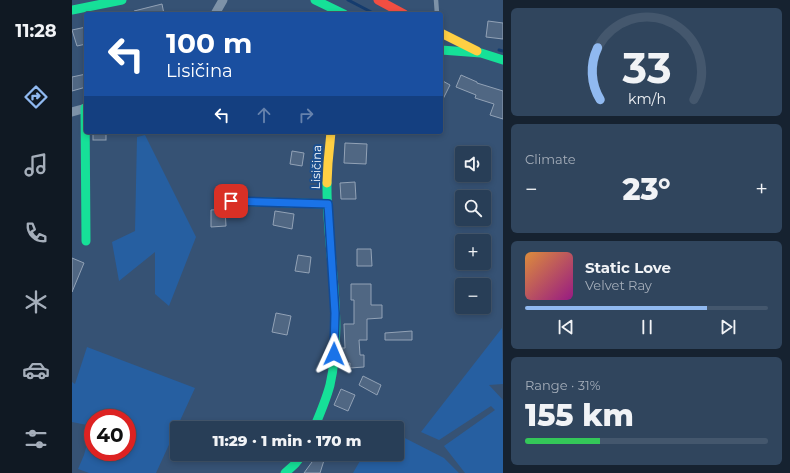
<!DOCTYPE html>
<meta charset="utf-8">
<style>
body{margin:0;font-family:Montserrat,sans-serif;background:#30455d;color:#f1f3f6;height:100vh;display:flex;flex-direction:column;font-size:15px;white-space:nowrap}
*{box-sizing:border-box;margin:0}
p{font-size:13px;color:#a5aeba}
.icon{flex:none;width:22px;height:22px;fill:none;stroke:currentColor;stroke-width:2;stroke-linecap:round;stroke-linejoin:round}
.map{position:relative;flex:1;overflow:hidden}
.side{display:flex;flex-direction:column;gap:8px;padding:8px;background:#162230;width:287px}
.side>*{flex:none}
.banner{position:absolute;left:12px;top:12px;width:359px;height:122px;border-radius:4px;box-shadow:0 2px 6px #0003,0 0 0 1px #44576d;background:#1a4fa0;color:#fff;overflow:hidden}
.fabs{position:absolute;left:383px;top:146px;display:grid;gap:8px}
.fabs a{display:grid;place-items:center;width:36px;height:36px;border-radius:4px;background:#283e57;box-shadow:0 2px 6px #0003,0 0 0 1px #44576d;font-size:20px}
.speed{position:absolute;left:12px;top:409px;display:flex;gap:8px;font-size:20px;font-weight:700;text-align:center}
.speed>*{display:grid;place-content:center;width:52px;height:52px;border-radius:50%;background:#283e57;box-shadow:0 2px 6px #0003,0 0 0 1px #44576d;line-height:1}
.speed .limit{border:6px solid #d22;background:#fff;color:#111}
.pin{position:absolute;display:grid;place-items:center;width:34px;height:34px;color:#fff;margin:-17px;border-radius:8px;box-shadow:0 2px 6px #0006}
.me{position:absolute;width:44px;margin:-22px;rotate:1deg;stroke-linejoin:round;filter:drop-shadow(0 0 3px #0008)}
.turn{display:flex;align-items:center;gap:14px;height:84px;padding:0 16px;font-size:18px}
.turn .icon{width:52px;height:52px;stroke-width:2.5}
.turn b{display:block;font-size:28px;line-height:34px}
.lanes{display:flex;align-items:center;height:38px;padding:0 16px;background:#0003;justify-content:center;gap:20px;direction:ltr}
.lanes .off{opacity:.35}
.big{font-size:30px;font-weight:800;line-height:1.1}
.side .tile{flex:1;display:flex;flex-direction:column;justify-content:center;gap:6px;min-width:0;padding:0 14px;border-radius:6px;background:#30455d}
.side .dial{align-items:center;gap:0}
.dial svg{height:104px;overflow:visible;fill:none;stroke:#44576d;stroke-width:7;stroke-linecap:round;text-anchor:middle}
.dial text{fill:#f1f3f6;stroke:none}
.song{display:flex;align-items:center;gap:12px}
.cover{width:48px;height:48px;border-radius:6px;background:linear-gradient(135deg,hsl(30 70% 55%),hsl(310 70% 35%))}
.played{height:4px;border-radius:2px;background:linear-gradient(90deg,#90b9f0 75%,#44576d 75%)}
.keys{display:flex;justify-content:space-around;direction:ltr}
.heat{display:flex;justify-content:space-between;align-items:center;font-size:22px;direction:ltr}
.charge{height:6px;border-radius:3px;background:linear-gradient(90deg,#34c759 31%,#44576d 0)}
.trip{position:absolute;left:98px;top:421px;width:234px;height:40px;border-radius:4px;background:#283e57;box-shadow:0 2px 6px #0003,0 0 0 1px #44576d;font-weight:800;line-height:40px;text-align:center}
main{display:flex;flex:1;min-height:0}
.tab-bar{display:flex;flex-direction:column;width:72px;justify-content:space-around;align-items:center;background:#101923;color:#a5aeba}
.tab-bar .icon{width:28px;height:28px}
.tab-bar .current{color:#90b9f0}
.tab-bar b{font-size:18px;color:#f1f3f6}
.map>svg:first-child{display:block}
.green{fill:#265fa1;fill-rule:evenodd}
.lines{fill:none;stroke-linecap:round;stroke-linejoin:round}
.stream{stroke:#153c6e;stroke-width:3}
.building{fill:#506783;stroke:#92a2b6}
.lane{stroke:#7d92a8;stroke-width:4.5}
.street{stroke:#7d92a8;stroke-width:9}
.fast{stroke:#16e098;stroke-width:9}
.slow{stroke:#ffcf43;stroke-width:9}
.jam{stroke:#f24e42;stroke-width:9}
.route-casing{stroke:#114b97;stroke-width:10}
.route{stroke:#1a73e8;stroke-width:7}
.labels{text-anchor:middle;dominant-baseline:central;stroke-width:4;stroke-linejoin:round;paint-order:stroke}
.street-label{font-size:12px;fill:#fff;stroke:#1b4f8f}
</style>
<main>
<nav class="tab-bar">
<b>11:28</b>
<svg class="icon current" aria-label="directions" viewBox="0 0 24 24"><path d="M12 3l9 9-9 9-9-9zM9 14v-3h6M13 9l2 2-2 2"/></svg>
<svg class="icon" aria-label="music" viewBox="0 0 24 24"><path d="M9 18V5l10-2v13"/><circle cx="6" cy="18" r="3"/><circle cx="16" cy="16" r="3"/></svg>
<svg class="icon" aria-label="phone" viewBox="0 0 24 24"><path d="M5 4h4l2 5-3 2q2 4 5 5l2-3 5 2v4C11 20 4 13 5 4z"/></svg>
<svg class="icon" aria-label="climate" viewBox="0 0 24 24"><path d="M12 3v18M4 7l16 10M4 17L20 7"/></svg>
<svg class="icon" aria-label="car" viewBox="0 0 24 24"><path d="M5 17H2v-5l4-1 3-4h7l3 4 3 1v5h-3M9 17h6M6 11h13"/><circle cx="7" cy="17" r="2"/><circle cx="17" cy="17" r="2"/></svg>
<svg class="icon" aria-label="filters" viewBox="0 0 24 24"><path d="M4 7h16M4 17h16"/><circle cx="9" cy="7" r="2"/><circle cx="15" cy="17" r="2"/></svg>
</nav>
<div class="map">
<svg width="431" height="473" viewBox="0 0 431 473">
<rect width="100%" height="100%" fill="#365274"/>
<g class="green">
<path d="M73,135L124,237L97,306L83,294V252L47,281L40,242L63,231L65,137Z"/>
<path d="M430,328L431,384L417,385L431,400V473H393L372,446L423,410L419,406L367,440L349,432Z"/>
<path d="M15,347L123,388L84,473H17L6,469L12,455L20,426L0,422V382L3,384ZM21,418H55V452H21Z"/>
<path d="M325,434L372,458L387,473H281L292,454H325Z"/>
</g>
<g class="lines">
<g class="stream">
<path d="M276,0L303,14"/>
<path d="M427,50L431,51"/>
</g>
</g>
<g class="building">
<path d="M90,4L92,14H62V11Z"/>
<path d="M416,21L431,23V39L414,37Z"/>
<path d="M14,27V44L5,46L0,30Z"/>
<path d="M14,74V87L0,91V77Z"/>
<path d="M389,75L405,82V83L431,91V119L418,115L422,104L403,98L404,95L384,87Z"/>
<path d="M369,80L378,85L369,103Z"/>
<rect x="21" y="132" width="13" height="8"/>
<path d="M273,143L295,144L294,164L272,163Z"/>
<path d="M220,151L232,153L230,166L218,164Z"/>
<path d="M283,182L284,199H269L268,183Z"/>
<path d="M153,209L154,226L139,227V210Z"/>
<path d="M203,211L222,214L220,229L201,225Z"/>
<path d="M285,249H299L300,266H285Z"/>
<path d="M226,255L239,257L237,273L223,271Z"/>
<path d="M0,258L12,263L0,292Z"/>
<path d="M279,284H299V305H310V318L295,319V340H287L288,355H292V367L278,368V363L270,364V348H273L272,324H282V300H279Z"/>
<path d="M204,313L219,316L215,335L200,332Z"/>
<path d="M340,331V340H313V333Z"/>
<path d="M291,376L309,385L305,395L287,385Z"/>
<path d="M269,389L283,395L276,411L262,405Z"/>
<path d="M242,454H254L248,473H232L240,462Z"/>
</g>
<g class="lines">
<path class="lane" d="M364,0L365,14"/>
<g class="street">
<path d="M143,14L151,0"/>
<path d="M0,112L14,108"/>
</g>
<g class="fast">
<path d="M243,0L272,14"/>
<path d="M0,10L50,0"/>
<path d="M369,50L409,53L431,60"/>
<path d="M13,108L14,241"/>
<path d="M159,201L256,204"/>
<path d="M242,428C248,414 254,400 258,385C273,318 254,250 255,183"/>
<path d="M213,473L223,464L231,454"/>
</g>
<g class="slow">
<path d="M369,33L405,51"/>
<path d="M255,183L256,163L259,132"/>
</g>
<path class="jam" d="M306,0L332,14"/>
</g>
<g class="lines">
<defs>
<path id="route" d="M159,201L256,204L263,313L262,354"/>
</defs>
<use href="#route" class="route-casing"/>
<use href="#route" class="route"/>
</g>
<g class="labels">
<g class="street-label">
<text transform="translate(244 167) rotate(-88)">Lisičina</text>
</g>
</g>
</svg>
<div class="fabs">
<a><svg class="icon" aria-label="sound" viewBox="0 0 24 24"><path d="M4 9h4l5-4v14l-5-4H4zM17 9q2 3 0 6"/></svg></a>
<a><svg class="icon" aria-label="search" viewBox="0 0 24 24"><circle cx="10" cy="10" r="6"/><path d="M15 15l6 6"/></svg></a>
<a>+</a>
<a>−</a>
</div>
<div class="speed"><div class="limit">40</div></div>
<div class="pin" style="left:159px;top:201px;background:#d93025"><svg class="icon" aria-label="arrive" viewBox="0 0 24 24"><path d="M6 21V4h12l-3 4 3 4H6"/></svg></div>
<svg class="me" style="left:262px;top:354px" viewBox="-20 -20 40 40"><path d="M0-17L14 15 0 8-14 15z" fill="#1a73e8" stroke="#fff" stroke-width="4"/></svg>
<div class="trip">11:29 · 1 min · 170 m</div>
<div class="banner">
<div class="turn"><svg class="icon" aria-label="left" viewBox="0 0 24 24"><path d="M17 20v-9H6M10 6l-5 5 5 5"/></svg><div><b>100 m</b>Lisičina</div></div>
<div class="lanes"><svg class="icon" aria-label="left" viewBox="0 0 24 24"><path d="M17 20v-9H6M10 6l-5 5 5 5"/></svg><svg class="icon off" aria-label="ahead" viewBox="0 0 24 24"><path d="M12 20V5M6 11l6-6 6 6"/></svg><svg class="icon off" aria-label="right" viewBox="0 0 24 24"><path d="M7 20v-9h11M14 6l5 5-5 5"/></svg></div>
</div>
</div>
<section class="side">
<div class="tile dial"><svg viewBox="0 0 100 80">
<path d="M14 69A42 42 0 1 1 86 69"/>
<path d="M14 69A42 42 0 0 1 12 29" stroke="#90b9f0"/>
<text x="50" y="56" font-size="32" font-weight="700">33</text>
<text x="50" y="72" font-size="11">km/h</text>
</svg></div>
<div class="tile"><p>Climate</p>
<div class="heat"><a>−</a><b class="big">23°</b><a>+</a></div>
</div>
<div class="tile">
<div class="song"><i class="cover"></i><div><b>Static Love</b><p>Velvet Ray</p></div></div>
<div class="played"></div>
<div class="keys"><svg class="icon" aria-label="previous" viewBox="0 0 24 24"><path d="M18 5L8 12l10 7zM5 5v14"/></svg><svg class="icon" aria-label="pause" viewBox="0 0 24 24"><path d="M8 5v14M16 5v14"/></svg><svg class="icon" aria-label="next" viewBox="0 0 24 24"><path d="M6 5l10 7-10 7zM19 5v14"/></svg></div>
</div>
<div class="tile"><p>Range · 31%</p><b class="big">155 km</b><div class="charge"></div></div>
</section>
</main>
